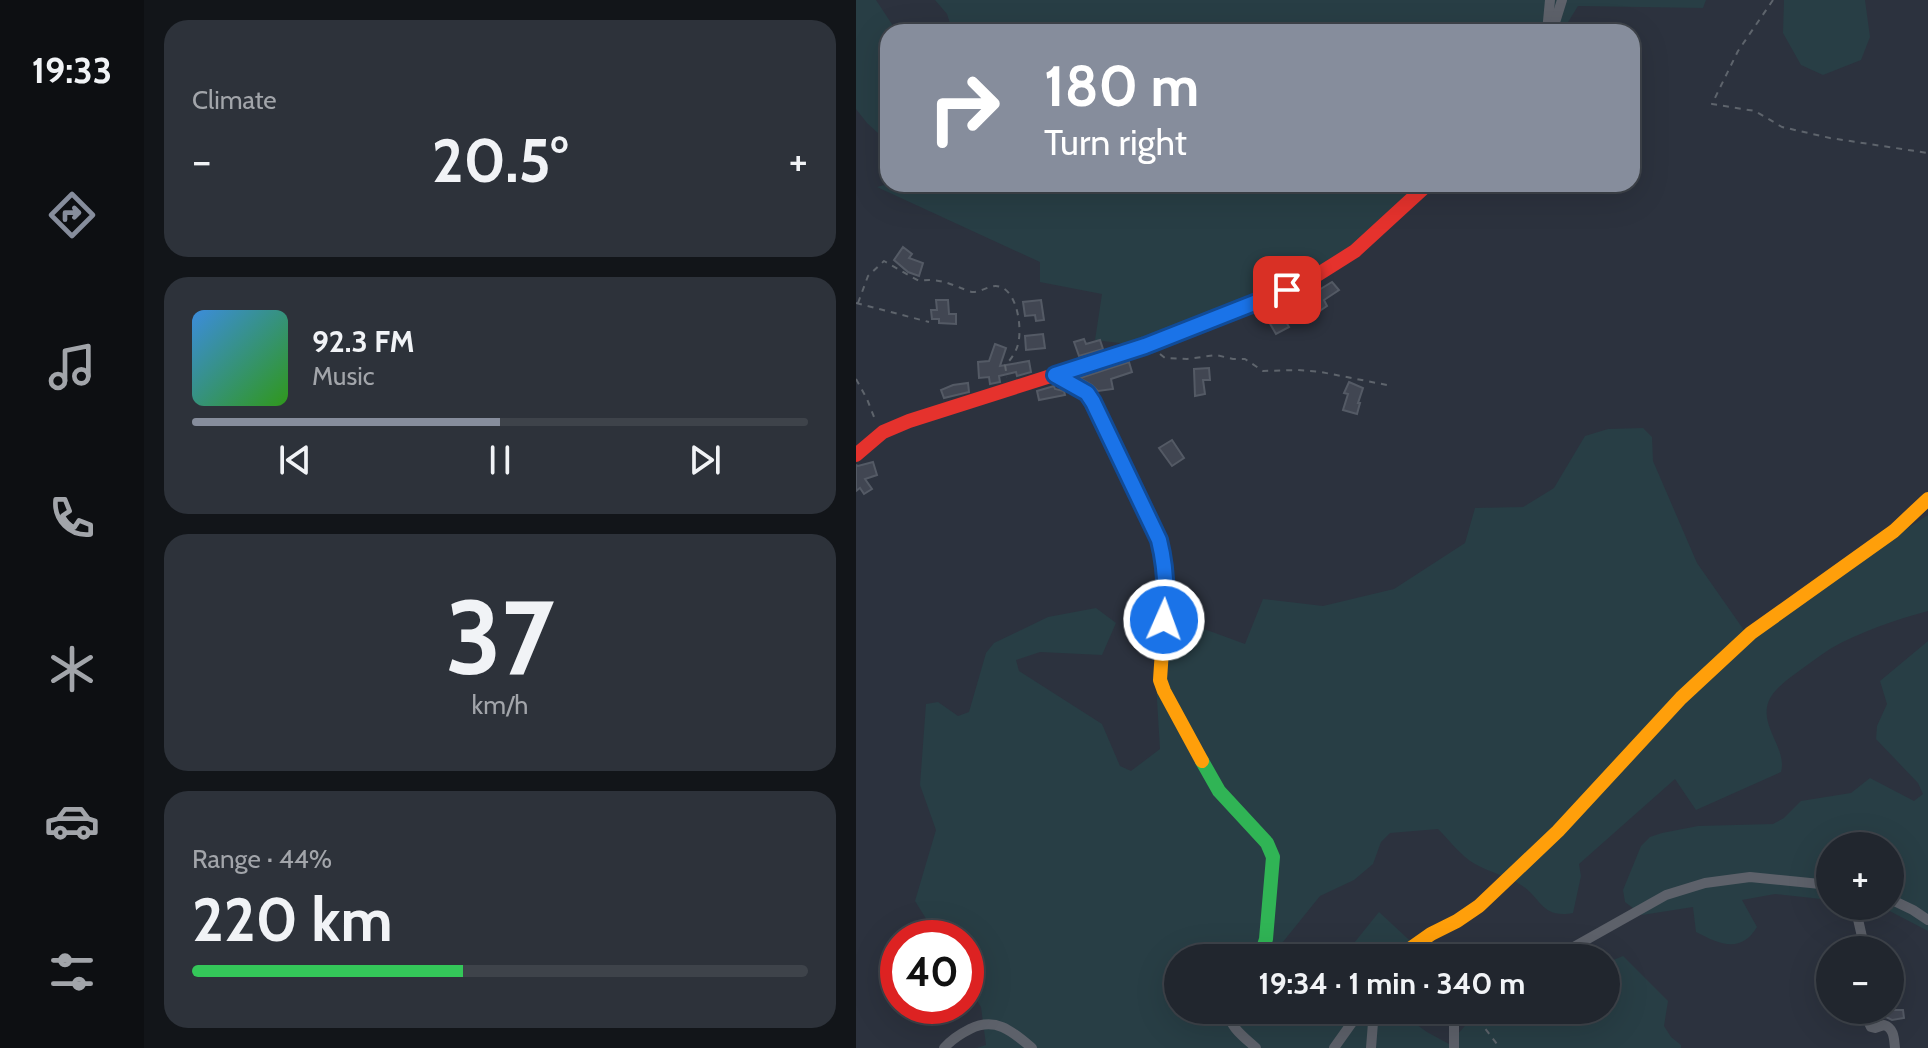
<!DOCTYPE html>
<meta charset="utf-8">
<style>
body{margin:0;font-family:Cabin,sans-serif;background:#2d323a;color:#f1f3f6;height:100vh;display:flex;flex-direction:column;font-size:30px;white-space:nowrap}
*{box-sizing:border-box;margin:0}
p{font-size:26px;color:#a2a5aa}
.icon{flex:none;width:44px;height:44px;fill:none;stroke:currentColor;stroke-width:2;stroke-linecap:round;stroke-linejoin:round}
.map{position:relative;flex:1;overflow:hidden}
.details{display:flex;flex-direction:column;gap:20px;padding:20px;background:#121519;width:712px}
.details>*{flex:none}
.hud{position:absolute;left:24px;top:24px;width:760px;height:168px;border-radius:24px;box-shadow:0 8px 32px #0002,0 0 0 2px #3e434a;background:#868d9c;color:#fff;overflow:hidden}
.controls{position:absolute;left:960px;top:832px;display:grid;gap:16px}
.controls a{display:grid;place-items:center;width:88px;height:88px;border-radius:50%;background:#21262e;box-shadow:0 8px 32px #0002,0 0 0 2px #3e434a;font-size:40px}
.speed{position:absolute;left:24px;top:920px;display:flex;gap:16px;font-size:40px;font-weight:700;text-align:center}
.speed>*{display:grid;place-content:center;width:104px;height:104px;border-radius:50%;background:#21262e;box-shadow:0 8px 32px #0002,0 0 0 2px #3e434a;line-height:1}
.speed .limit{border:12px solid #d22;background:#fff;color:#111}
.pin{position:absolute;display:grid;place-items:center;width:68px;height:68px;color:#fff;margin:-34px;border-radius:16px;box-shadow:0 4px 12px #0006}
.me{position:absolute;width:88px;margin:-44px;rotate:2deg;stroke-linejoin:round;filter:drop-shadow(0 0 6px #0008)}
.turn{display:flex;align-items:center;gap:28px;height:168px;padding:0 32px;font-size:36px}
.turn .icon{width:104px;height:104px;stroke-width:2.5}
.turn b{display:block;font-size:56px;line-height:68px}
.big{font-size:60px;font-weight:700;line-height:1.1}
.details .widget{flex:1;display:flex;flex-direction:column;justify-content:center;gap:12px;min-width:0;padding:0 28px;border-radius:24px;background:#2d323a}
.details .dial{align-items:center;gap:0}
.dial b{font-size:104px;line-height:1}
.song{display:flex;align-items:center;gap:24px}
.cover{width:96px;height:96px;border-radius:12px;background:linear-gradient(135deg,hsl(210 70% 55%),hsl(110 70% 35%))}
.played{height:8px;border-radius:4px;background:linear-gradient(90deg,#868d9c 50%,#3e434a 50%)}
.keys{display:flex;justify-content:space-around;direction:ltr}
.heat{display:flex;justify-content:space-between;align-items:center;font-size:44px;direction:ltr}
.charge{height:12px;border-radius:6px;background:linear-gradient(90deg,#34c759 44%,#3e434a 0)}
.trip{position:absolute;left:308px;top:944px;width:456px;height:80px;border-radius:40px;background:#21262e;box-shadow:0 8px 32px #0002,0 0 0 2px #3e434a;font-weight:700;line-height:80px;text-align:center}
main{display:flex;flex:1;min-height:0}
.tab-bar{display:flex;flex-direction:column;width:144px;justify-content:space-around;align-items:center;background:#0d0f12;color:#a2a5aa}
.tab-bar .icon{width:56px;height:56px}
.tab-bar .selected{color:#868d9c}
.tab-bar b{font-size:36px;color:#f1f3f6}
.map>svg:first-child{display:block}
.green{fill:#283e45}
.building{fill:#414652;stroke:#545a65;stroke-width:2}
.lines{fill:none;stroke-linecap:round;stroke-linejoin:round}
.path{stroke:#5e646c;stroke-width:2;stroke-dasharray:6 6;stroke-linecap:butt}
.street{stroke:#5d616a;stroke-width:10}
.fast{stroke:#30b455;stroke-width:14}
.slow{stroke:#ff9f0a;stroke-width:14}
.jam{stroke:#e5322d;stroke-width:14}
.route-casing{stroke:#114b97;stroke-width:20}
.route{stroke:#1a73e8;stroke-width:14}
</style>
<main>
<nav class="tab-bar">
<b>19:33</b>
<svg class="icon selected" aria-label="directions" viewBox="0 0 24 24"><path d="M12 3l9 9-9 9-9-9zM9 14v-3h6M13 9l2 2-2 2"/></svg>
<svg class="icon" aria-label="music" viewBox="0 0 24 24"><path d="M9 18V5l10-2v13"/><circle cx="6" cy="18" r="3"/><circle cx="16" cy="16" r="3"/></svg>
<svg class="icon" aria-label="phone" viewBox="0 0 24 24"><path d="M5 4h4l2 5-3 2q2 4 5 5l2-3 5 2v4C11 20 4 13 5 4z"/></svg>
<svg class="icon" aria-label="climate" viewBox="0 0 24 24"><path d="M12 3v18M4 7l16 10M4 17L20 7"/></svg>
<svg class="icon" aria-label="car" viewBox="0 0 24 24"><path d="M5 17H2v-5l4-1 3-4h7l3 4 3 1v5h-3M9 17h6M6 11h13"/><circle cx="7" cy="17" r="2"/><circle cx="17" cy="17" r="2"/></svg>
<svg class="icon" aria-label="filters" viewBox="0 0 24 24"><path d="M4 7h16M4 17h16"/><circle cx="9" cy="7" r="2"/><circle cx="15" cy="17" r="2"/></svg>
</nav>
<section class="details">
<div class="widget"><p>Climate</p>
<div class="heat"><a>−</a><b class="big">20.5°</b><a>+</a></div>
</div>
<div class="widget">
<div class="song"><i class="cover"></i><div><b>92.3 FM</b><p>Music</p></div></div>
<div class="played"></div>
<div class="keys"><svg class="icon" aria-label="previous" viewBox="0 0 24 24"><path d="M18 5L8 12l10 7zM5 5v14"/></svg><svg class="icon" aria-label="pause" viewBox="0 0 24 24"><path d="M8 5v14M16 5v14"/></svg><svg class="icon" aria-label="next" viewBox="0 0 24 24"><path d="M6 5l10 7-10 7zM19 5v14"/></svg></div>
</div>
<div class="widget dial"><b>37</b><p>km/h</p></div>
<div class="widget"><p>Range · 44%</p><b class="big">220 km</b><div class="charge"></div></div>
</section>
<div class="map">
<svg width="1072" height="1048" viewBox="0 0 1072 1048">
<rect width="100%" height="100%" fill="#2c323e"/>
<g class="green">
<path d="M0,0H20L41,32H32V142L11,123L0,109Z"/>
<path d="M79,0H850L847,8L722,6L706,32H97L91,14Z"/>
<path d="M928,0H1009L1014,37L1005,60L967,75L945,65L927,33Z"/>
<path d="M32,184H572L453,280L289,346L239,340L246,294L184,282V262L21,187Z"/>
<path d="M787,428L796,437L797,461L841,563L890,633L1072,515V611C1039,620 1003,632 974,649C963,656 953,664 943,671C931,680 914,691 911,707C907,730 931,750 925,772L840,810L819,779L723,864L725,876L717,913C685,919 685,897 665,885C651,876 633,872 619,864C605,856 593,840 582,829L534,833L525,842L517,864L498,880L464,896L414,958H322V1010H540L571,1032L593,1044L615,1019L631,1010H750V963L767,956L812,1001L808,1026L815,1037L825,1045V1048H121L130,1045L125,1007L110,983V938H82L59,901L80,830L64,785L70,704L82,702L102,716L113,712L130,653L138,643L192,617L240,608L260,623L246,655L184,652L160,660L163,671L246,724L264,766L275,771L304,749L298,651L306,628L329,622L389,644L407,599L467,606L538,589L609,543L619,508L667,507L698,488L729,436L752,429Z"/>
<path d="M1072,641V931L1024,906H1034V846H974V900L919,894L886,900L901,927C885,954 863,944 840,932L837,907L786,915L769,902L767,890L785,846L794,837L806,833L842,826L917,824L928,818L945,801L995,793L1014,778L1058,801L1067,794L1062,783L1020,739L1021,726L1031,704L1024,681Z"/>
<path d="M523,912L565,951L559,958H486Z"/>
</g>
<g class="building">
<path d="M47,247L56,254L53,258L67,263L63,276L52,272L38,260Z"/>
<path d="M476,282L483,290L468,300L471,306L462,312L458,306L451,310L445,301Z"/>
<path d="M80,300H92L93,314H100V324L83,323V319H76L75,310H81Z"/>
<path d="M185,300L188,320L180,321L179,315L169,316L167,302Z"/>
<path d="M426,315L433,327L420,334L413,322Z"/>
<path d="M187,334L189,348L170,350L169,336Z"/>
<path d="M228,339L230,344L244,340L247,349L223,356L218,342Z"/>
<path d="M139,344L150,348L144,366L173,361L175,372L161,376L160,372L143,376L144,382L134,384L133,377L123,378L122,362L133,361Z"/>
<path d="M273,362L276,372L255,379L257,389L242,391L236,385L224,378Z"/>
<path d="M353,368L354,380H347L349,394L339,396L338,369Z"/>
<path d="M493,382L507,388L502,403H504L501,414L487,410L492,394L488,393Z"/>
<path d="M112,383L113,392L88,398L85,390L97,385Z"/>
<path d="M198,386L199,389L208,391L209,395L183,400L181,391Z"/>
<path d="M316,440L328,458L316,466L303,448Z"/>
<path d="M17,462L21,475L9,479L16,489L8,494L4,488L0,491V465L2,466Z"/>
<path d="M1016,1010H1047L1048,1018L1036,1020L1030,1017L1020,1019Z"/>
</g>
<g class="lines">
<g class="path">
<path d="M917,0L882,51L856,104L899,111L926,127L974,138L1072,153"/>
<path d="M0,303L73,322"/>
<path d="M2,303L12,276L28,261L63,281C79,278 90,282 105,288C108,289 114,292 117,292C127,292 136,282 147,288C161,296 165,324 163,339C162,349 156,359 149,365L151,377"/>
<path d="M304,354L309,358L331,359L360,355L377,359H389L407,371L441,370L465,372L531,385"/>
<path d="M0,379L11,399L20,422"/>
<path d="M615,1010L644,1048"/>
</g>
<g class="street">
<path d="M691,32L694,0"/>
<path d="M696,32L706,0"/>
<path d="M1034,899L1057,910L1072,920"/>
<path d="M999,906L1009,950"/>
<path d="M698,958L810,895L849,883L894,877L974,885"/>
<path d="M372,1010C373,1027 388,1037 400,1048"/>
<path d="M1007,1010L1015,1027L1019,1028L1028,1025C1038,1028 1038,1038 1039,1048"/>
<path d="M88,1048C96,1039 104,1034 114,1029C140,1016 157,1032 176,1048"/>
<path d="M478,1048L505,1010"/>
<path d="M515,1048L518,1010"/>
<path d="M598,1048V1020L602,1010"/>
</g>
<path class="fast" d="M346,761L363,791L411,843L417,857L410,939L404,958"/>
<g class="slow">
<path d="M199,375L231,393L237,402L303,540C312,587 307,633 304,680L308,691L346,761"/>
<path d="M541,958L575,934L601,921L623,906L702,831L825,698L895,633L1038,531L1072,499"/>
</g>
<path class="jam" d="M0,455L27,432L53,421L289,346L453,280L499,251L572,184"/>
</g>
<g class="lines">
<defs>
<path id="route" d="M308,620C311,592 310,568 303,540L237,402L231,393L199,375L289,346L431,290"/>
</defs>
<use href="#route" class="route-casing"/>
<use href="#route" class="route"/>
</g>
</svg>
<div class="controls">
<a>+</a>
<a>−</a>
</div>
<div class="speed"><div class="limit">40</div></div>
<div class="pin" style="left:431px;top:290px;background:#d93025"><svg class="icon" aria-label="arrive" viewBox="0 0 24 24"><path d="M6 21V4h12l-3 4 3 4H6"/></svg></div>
<svg class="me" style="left:308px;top:620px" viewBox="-20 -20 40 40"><circle r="17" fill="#1a73e8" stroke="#fff" stroke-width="3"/><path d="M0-11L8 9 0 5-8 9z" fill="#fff"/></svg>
<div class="trip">19:34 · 1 min · 340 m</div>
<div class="hud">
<div class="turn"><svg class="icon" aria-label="right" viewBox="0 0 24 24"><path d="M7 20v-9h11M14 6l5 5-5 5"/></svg><div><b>180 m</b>Turn right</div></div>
</div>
</div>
</main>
